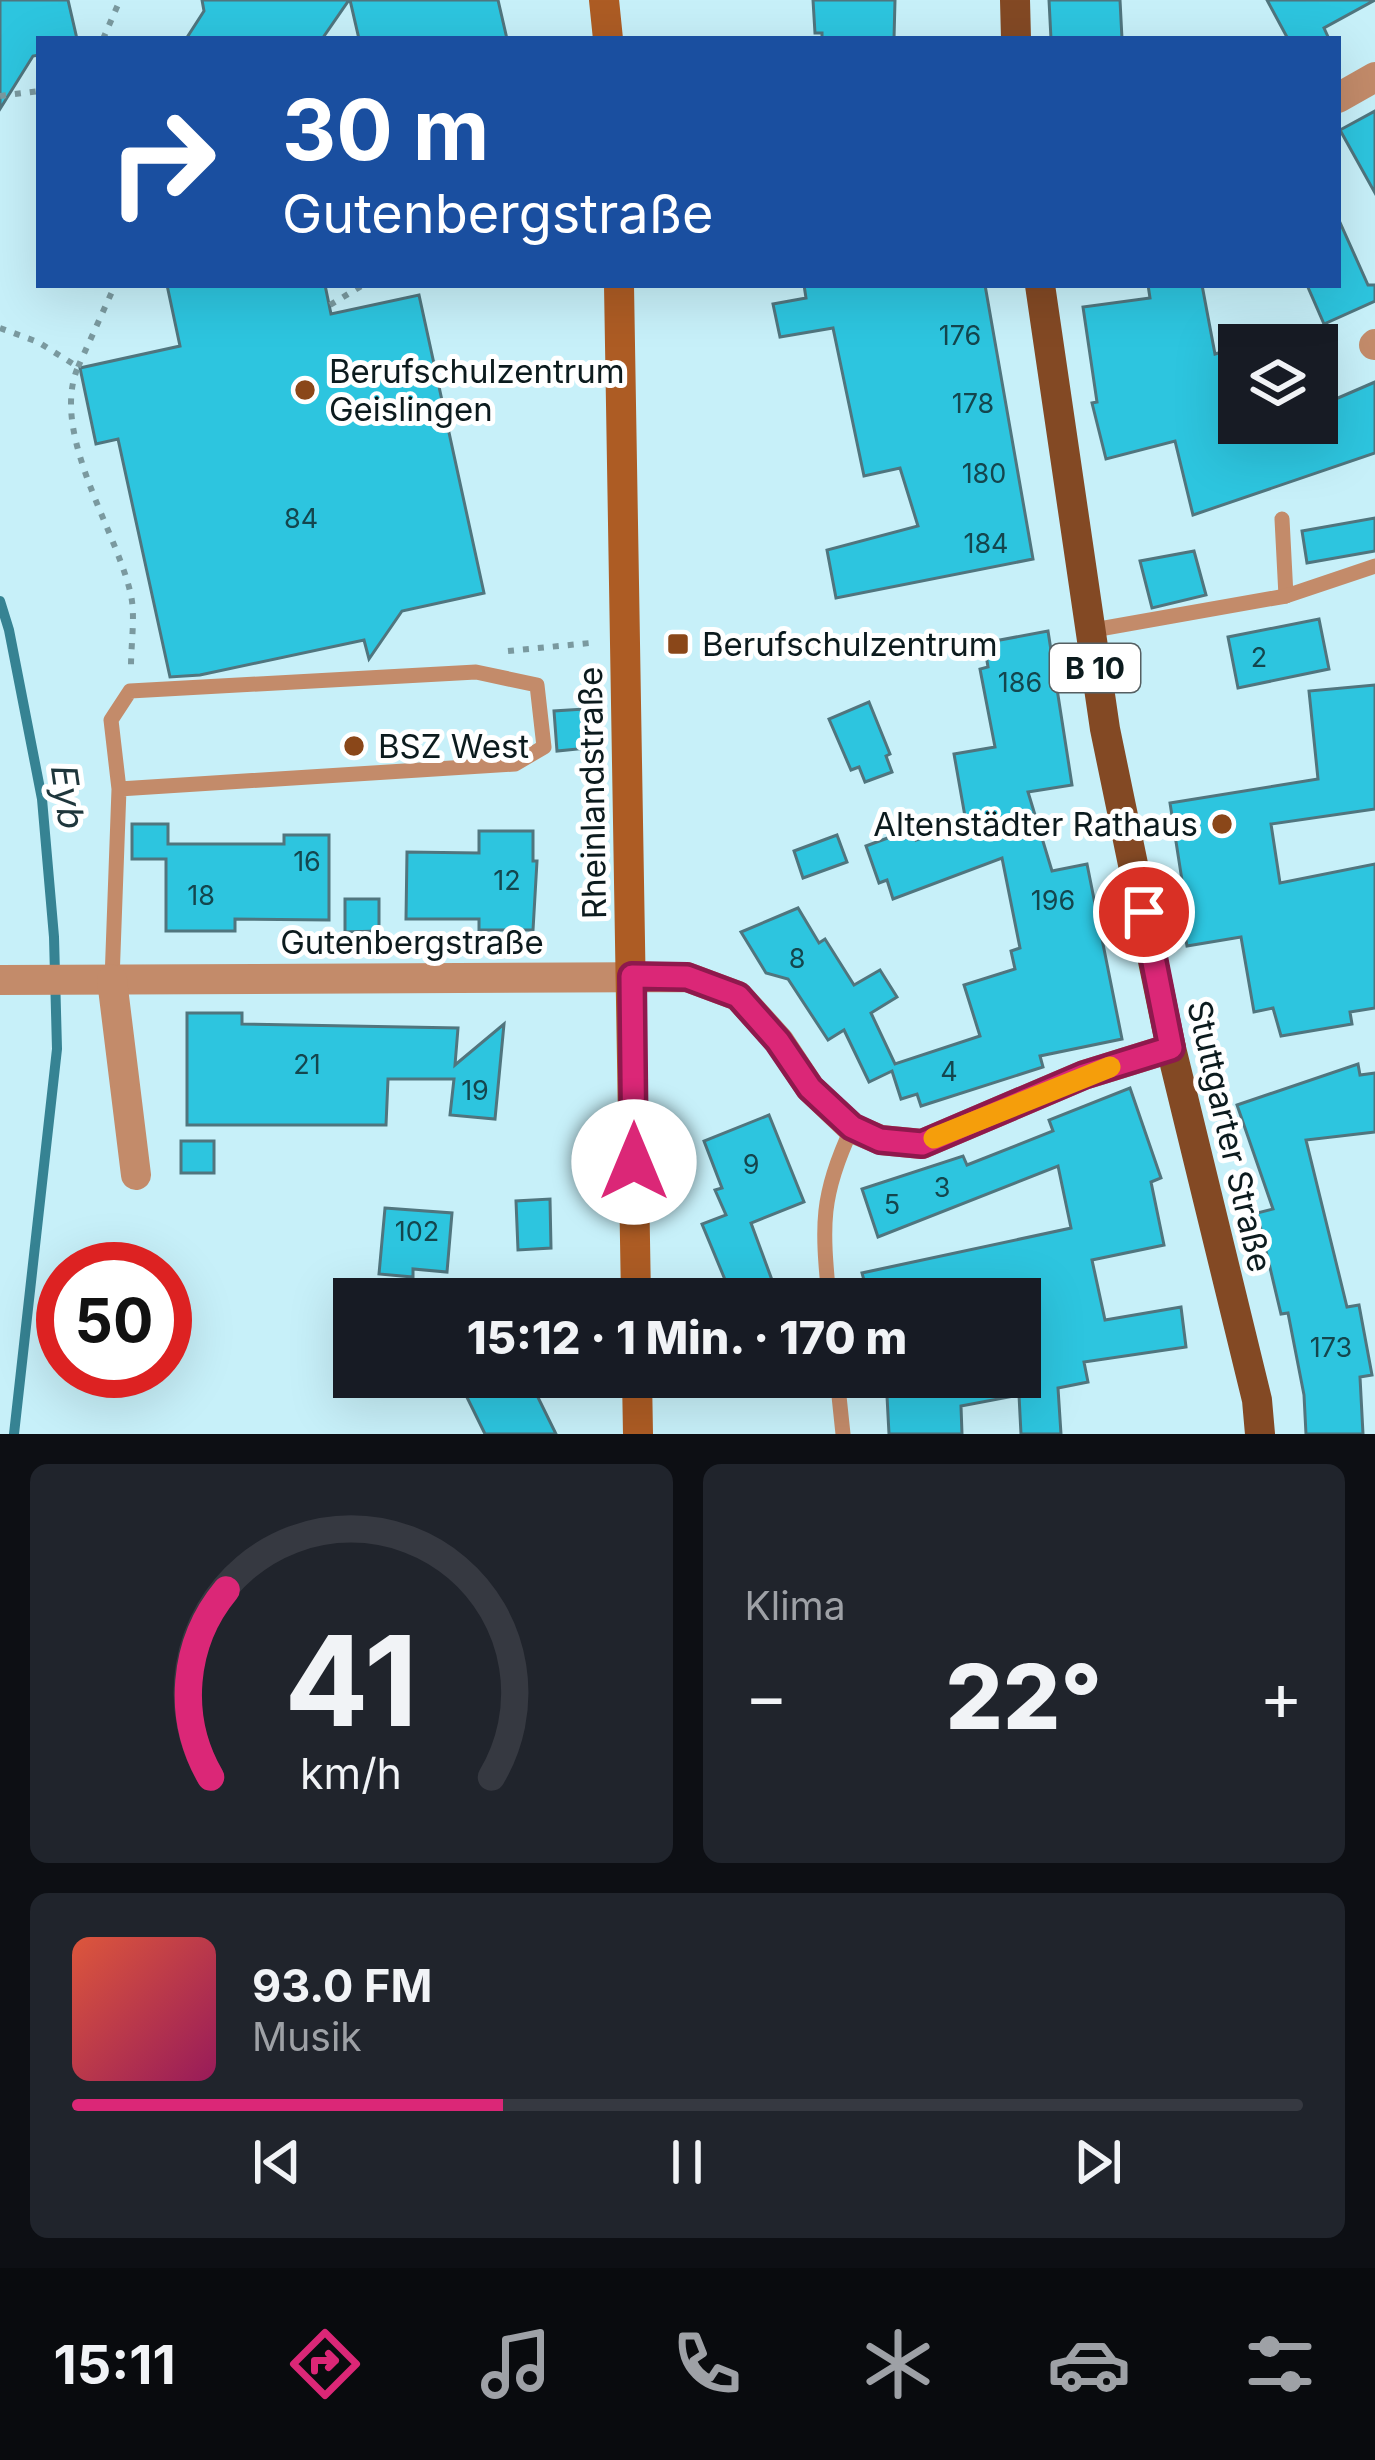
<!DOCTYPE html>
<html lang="de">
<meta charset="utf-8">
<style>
body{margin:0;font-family:Inter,sans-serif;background:#20242c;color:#f1f3f6;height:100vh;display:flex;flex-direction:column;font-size:45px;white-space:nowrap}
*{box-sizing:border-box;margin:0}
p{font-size:39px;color:#9ea1a6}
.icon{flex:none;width:66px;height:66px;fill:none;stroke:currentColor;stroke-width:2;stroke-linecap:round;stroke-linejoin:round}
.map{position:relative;height:1434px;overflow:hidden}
.details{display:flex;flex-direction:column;gap:30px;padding:30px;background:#0d0f14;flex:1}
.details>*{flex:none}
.guide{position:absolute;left:36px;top:36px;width:1305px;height:252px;border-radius:0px;box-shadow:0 12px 48px #0002;background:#1a4fa0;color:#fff;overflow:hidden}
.tools{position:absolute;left:1218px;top:324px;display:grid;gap:24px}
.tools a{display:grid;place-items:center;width:120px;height:120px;border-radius:0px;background:#171b24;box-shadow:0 12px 48px #0002;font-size:60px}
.speed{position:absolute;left:36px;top:1242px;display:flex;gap:24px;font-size:60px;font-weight:700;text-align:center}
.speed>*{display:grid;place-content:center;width:156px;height:156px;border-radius:50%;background:#171b24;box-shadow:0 12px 48px #0002;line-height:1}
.speed .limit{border:18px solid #d22;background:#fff;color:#111}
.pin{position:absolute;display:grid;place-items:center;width:102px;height:102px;color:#fff;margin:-51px;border:6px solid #fff;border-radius:50%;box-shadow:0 3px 12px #0007}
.me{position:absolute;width:132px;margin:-66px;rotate:0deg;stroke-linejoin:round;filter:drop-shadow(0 0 9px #0008)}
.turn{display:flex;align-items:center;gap:42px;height:252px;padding:0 48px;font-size:54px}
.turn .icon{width:156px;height:156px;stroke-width:2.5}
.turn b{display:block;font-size:84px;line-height:102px}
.big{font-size:90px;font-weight:800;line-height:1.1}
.details .card{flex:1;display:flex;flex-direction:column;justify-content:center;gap:18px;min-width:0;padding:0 42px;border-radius:18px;background:#20242c}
.details .dial{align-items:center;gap:0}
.dial svg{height:312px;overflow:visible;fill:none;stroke:#363941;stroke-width:7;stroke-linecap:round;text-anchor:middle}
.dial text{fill:#f1f3f6;stroke:none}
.song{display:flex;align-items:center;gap:36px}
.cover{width:144px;height:144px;border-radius:18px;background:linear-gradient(135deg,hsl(10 70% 55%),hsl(330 70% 35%))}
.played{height:12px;border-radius:6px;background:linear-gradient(90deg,#db2777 35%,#363941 35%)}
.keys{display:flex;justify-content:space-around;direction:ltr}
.heat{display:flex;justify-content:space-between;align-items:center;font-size:66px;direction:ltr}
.details .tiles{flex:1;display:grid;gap:30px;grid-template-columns:1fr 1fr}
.card:last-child{grid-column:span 2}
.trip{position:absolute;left:333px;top:1278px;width:708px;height:120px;border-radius:0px;background:#171b24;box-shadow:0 12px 48px #0002;font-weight:800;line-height:120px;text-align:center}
.menu{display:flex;height:192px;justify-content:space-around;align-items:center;background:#090b0e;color:#9ea1a6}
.menu .icon{width:84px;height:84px}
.menu .active{color:#db2777}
.menu b{font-size:54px;color:#f1f3f6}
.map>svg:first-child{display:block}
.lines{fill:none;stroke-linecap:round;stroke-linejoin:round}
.stream{stroke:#368393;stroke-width:10}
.building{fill:#2dc5df;stroke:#50757e;stroke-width:3}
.path{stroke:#7a999f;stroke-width:6;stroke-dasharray:6 9;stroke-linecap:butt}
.service{stroke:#c38b6a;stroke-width:15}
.minor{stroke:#c38b6a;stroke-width:30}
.secondary{stroke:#ad5c24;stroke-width:30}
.primary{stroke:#834924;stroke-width:30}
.route-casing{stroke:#8e194d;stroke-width:30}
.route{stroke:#db2777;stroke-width:21}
.slow{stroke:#f59e0b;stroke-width:21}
.poi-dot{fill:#8a4719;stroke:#fff;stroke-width:4.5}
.labels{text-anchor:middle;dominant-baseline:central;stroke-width:10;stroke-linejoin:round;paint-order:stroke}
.number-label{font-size:27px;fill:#14464e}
.shield{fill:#fff;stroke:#555f62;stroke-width:3}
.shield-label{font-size:30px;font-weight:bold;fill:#0c1b1e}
.poi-label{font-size:33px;fill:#0c1b1e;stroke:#fff;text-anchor:start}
.street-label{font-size:33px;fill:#0c1b1e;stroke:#fff}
.water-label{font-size:36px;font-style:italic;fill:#1e363b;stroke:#fff}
</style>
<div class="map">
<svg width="1375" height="1434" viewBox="0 0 1375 1434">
<rect width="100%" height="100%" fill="#c7f0f9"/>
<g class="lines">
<path class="stream" d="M0,601L9,630L42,799L54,937L57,1049L14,1434"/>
</g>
<g class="building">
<path d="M0,0H68L77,39H39V55L33,56L0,109Z"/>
<path d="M202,0H349L322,39H186L204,11Z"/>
<path d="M350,0H498L507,39H359Z"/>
<path d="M813,0H895L894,39H822V33H815Z"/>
<path d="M1049,0H1120L1122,39H1051Z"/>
<path d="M1267,0H1375L1324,28L1329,39H1288Z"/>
<path d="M1375,111V193L1340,130Z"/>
<path d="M1338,218L1368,285H1375V301L1324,324L1307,285H1338Z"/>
<path d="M167,285H325L331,314L419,295L484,593L402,611L369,659L364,640L200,675L170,677L118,439L96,444L80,368L180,346Z"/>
<path d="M804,285H985L1033,559L836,598L827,550L918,526L900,468L864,476L833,328L780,337L773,304L806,298Z"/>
<path d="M1148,285H1202L1215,354L1239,347V423H1317V407L1375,382V453L1193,515L1175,441L1106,459L1092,403L1097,402L1083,307L1150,298Z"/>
<path d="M1375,518V551L1307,563L1302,531Z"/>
<path d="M1194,551L1206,595L1152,608L1140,561Z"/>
<path d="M1319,619L1329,669L1238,688L1228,637Z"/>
<path d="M1048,631L1072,785L1028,792L1052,871L1087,864L1122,1039L1040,1056L1043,1067L921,1106L917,1094L901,1099L892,1071L869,1082L844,1030L828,1040L788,979L766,973L741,932L798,908L819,943L825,939L854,985L880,970L897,997L871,1013L895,1064L980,1036L964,985L1015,969L1011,951L1020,948L1002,858L893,899L887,880L879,883L866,846L912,829L916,840L966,822L954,754L995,747L980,669L988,667L984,643Z"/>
<path d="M1375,685V809L1271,824L1280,883L1375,864V1008L1350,1012L1352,1024L1281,1036L1273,1008L1254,1012L1241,937L1187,946L1180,907L1186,906L1170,803L1318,779L1309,691Z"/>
<path d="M869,702L890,754L886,756L892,772L865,782L859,767L851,770L829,719Z"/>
<path d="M584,709L588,748L557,751L554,711Z"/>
<path d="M132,824H168V844H284V835H329V920L235,919V931H166V859H132Z"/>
<path d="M479,831H533V861H537L533,930H479V919H406L407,852L479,853Z"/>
<path d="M837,835L847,862L803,878L794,851Z"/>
<path d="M345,899H379V931L345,932Z"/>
<path d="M187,1013H242V1024L458,1028L455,1065L504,1024L495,1119L450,1115L454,1079H388L386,1125H187Z"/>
<path d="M1358,1064L1360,1075L1375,1073V1132L1306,1140L1347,1307L1359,1305L1372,1375L1360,1377L1363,1434H1306L1304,1395L1288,1313L1281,1314L1257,1213L1273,1209L1237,1105Z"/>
<path d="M1130,1088L1161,1178L1151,1182L1164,1245L1092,1260L1105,1320L1181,1307L1186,1347L1084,1362L1088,1382L1058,1388L1061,1434H1021L1019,1395L961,1406L962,1434H889L886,1377H1020V1299H869L862,1273L1071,1228L1058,1166L878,1237L862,1189L963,1156L967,1165L1053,1131L1049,1120Z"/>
<path d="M769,1115L804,1202L751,1223L779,1299H733L702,1224L726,1215L715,1190L722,1188L704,1141Z"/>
<rect x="181" y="1141" width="33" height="32"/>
<path d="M550,1199L551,1248L518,1250L516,1201Z"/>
<path d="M385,1208L452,1213L447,1272L413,1269V1277L379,1274Z"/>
<path d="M457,1377H528L556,1434H485Z"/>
</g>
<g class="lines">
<g class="path">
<path d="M103,39L120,0"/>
<path d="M0,96L39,91"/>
<path d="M330,305L363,285"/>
<path d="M0,328L38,342L78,367C50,432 114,526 130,591C136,613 131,642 131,666"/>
<path d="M78,367L115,285"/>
<path d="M508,651L590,643"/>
</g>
<g class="service">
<path d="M1282,519L1286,596"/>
<path d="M1088,631L1286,596L1375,566"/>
<path d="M112,980L119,789L111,720L130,691L476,672L537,685L544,747L515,764L119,789"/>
<path d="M829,1299C822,1225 820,1196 852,1128"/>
<path d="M837,1377L843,1434"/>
</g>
<g class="minor">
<path d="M1338,98L1375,77"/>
<path d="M1374,345L1375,344"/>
<path d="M0,980L687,977L738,996L779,1041L810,1088L852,1128L881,1140L922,1144L1084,1075L1171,1048"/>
<path d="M112,980L136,1175"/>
</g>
<g class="secondary">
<path d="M604,0L608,39"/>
<path d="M619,285L636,1299"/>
<path d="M637,1377L638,1434"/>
</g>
<g class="primary">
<path d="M1015,0L1016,39"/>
<path d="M1040,285L1105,729L1171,1048L1257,1400L1260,1434"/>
</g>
</g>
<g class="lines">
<defs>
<path id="route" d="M634,1162L632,976L687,977L738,996L778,1041L810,1088L852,1127L880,1140L922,1144L1084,1075L1171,1048L1144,912"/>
</defs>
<use href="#route" class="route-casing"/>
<use href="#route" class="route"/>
<path class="slow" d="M934,1138L1110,1067"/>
</g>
<g class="poi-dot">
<circle cx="305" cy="390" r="12"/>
<rect x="666" y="632" width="24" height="24" rx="6"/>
<circle cx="354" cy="746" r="12"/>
<circle cx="1222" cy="824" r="12"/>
</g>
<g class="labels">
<g class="number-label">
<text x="960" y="335">176</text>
<text x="973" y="403">178</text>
<text x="984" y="473">180</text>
<text x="301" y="518">84</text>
<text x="986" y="543">184</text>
<text x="1259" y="657">2</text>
<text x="1020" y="682">186</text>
<text x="307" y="861">16</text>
<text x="507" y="880">12</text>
<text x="201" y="895">18</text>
<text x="1053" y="900">196</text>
<text x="797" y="958">8</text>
<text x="307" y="1064">21</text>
<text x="949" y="1071">4</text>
<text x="475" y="1090">19</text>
<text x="751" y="1164">9</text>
<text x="942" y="1187">3</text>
<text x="892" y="1204">5</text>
<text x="417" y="1231">102</text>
<text x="1331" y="1347">173</text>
</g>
<rect class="shield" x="1050" y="644" width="90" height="48" rx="9"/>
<g class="shield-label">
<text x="1095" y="668">B 10</text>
</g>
<g class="poi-label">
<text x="329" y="371">Berufschulzentrum<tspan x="329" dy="38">Geislingen</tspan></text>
<text x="702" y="644">Berufschulzentrum</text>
<text x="378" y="746">BSZ West</text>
<text x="1198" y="824" text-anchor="end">Altenstädter Rathaus</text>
</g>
<g class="street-label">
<text transform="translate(592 793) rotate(-91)">Rheinlandstraße</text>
<text x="412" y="942">Gutenbergstraße</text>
<text transform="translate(1230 1136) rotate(77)">Stuttgarter Straße</text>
</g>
<g class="water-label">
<text transform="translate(68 797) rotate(82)">Eyb</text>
</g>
</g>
</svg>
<div class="tools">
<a><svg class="icon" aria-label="layers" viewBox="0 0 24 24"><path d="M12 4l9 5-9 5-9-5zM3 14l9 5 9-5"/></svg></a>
</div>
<div class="speed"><div class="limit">50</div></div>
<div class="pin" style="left:1144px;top:912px;background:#d93025"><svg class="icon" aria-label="arrive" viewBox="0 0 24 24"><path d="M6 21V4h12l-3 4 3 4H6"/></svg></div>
<svg class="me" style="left:634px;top:1162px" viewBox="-20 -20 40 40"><circle r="19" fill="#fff"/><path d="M0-13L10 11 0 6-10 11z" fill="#db2777"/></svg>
<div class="trip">15:12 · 1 Min. · 170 m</div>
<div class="guide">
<div class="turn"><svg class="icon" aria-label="right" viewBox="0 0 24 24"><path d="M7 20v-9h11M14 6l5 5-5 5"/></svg><div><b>30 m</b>Gutenbergstraße</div></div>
</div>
</div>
<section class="details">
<div class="tiles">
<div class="card dial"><svg viewBox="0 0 100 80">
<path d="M14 69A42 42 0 1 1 86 69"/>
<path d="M14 69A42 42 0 0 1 18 21" stroke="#db2777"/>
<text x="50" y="56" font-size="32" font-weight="700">41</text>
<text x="50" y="72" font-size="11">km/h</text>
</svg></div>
<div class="card"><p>Klima</p>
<div class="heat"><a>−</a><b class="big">22°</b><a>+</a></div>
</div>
<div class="card">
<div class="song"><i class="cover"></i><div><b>93.0 FM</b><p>Musik</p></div></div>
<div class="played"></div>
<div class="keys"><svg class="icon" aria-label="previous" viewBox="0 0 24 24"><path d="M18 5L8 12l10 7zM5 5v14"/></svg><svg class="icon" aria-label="pause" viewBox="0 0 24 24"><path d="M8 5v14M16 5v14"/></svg><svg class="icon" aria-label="next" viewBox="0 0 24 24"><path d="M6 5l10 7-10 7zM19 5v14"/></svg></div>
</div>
</div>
</section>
<nav class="menu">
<b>15:11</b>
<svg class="icon active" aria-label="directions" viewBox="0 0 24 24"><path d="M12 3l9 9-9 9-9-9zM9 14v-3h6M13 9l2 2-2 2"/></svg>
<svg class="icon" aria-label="music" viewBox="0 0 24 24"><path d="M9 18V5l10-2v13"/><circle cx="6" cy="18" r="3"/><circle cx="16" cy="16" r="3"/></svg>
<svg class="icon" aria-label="phone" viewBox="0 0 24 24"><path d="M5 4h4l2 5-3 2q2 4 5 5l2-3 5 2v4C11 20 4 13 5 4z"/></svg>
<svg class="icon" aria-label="climate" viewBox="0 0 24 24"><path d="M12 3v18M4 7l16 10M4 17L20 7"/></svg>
<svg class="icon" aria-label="car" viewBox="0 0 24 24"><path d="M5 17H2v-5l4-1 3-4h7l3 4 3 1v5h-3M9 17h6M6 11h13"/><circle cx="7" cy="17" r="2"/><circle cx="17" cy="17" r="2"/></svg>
<svg class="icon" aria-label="filters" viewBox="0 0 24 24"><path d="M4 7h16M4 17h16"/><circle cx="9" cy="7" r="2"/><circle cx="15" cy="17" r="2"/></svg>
</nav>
